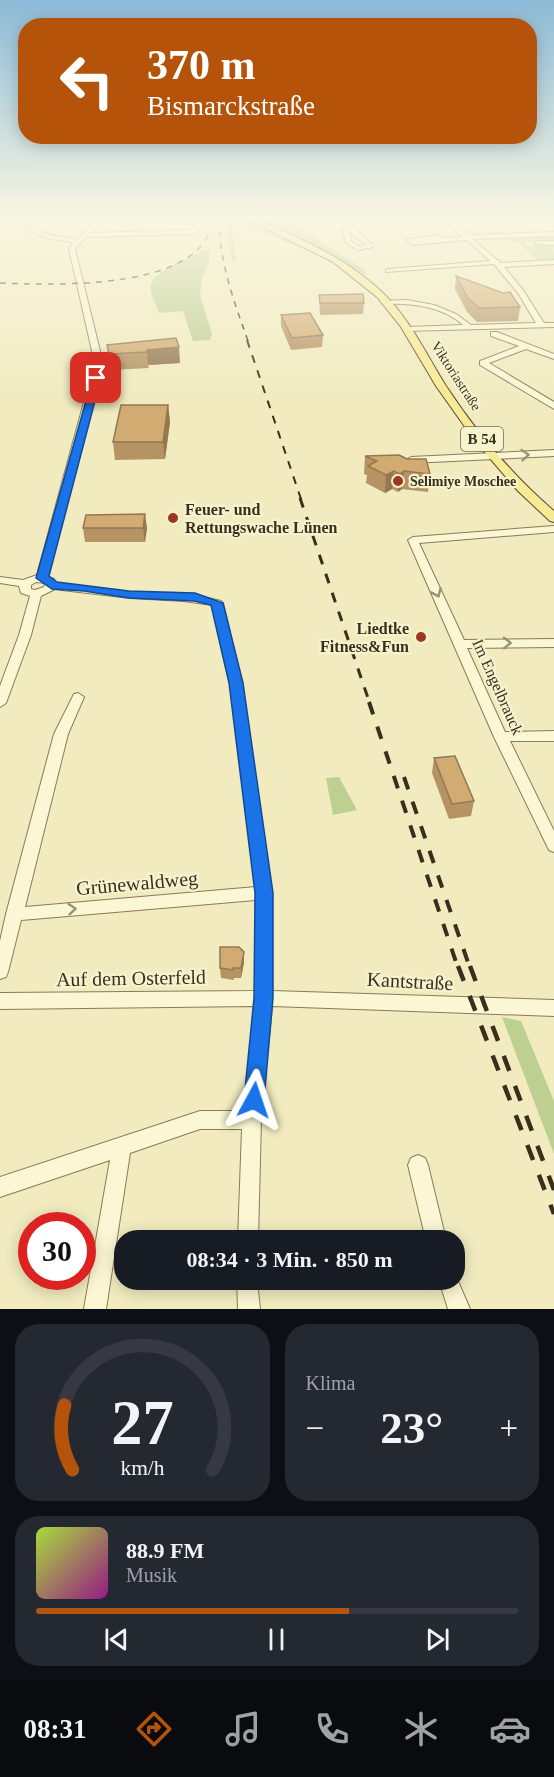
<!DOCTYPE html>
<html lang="de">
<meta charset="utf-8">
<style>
body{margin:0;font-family:Georgia,serif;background:#242831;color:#f1f3f6;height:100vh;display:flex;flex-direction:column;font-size:22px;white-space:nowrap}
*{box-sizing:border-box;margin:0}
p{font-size:20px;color:#9ea1a6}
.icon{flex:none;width:33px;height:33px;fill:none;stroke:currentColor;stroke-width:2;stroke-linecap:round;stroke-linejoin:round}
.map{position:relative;height:1309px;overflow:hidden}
.details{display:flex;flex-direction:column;gap:15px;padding:15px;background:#0d0f14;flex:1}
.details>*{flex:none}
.guide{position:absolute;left:18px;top:18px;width:519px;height:126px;border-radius:24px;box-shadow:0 3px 15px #0003;background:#b45309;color:#fff;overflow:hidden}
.speed{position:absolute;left:18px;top:1212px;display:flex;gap:12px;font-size:30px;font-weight:700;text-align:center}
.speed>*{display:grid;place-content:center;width:78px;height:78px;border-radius:50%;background:#171b24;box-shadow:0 3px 15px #0003;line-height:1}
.speed .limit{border:9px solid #d22;background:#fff;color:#111}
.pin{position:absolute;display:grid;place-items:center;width:51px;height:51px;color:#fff;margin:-26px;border-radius:12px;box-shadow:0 3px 9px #0006}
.me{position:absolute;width:66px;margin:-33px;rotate:5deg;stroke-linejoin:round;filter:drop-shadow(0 0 4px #0008)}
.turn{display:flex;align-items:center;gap:21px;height:126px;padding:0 30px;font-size:27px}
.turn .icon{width:78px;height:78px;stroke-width:2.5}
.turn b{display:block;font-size:42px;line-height:51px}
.big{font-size:45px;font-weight:800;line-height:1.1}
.details .tile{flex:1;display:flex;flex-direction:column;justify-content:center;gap:9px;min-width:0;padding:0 21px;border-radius:24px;background:#242831}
.details .dial{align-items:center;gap:0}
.dial svg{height:156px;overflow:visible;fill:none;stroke:#363941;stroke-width:7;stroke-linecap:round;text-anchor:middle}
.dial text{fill:#f1f3f6;stroke:none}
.song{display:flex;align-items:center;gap:18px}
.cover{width:72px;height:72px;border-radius:9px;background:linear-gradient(135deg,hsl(80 70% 55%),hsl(310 70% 35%))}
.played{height:6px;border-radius:3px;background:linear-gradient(90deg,#b45309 65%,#363941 65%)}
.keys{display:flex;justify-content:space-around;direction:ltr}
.heat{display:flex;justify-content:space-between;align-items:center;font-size:33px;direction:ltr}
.details .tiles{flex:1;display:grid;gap:15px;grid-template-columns:1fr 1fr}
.tile:last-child{grid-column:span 2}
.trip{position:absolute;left:114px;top:1230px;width:351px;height:60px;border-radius:24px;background:#171b24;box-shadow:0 3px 15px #0003;font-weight:800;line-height:60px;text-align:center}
.tab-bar{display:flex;height:96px;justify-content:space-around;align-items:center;background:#090b0e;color:#9ea1a6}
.tab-bar .icon{width:42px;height:42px}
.tab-bar .active{color:#b45309}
.tab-bar b{font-size:27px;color:#f1f3f6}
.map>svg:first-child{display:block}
.green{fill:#becf92}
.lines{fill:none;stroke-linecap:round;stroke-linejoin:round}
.minor-casing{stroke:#8b7b56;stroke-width:2}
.major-casing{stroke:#58482b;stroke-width:2}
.minor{fill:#fbf6d3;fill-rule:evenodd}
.major{fill:#f7ea94;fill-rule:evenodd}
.rail-far4{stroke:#392f1c;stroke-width:1.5;stroke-dasharray:6 6;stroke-linecap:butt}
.rail-far3{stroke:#392f1c;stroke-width:2;stroke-dasharray:8 8;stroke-linecap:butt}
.rail-far2{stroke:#392f1c;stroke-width:3;stroke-dasharray:10 10;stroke-linecap:butt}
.rail-far1{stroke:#392f1c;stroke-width:4;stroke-dasharray:13 13;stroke-linecap:butt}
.rail{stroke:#392f1c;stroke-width:4.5;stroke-dasharray:16 16;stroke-linecap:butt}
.wall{fill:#b59362}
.shaded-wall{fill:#937850}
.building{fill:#d2ab72;stroke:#937850;stroke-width:1.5}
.oneway{stroke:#9a9278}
.route{fill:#1a73e8;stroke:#114b97;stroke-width:1.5}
.poi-dot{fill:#9e3722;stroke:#f8f3cf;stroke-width:2}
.labels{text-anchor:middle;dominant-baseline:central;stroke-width:4.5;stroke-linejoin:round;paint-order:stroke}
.far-street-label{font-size:14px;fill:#392f1c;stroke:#f8f3cf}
.far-poi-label{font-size:14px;font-weight:bold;fill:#392f1c;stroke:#f8f3cf;text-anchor:start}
.shield{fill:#f8f3cf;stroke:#726a52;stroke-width:1.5}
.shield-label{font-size:15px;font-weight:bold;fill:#392f1c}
.poi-label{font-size:16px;font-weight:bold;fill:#392f1c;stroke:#f8f3cf;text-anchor:start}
.street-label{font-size:16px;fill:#392f1c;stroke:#f8f3cf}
.near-street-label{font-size:20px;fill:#392f1c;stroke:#f8f3cf}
</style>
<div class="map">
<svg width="554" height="1309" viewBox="0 0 554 1309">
<rect width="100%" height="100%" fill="#f1ebbf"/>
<g class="green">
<path d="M228,219H244L317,255L231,219L236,262L232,261L228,240Z"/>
<path d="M259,219H287L363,269L368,276Z"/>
<path d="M554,235V242L526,243L527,246L554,245V261H538L518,242L507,241L504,237Z"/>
<path d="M203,250H209V263L202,278L200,295L212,334L210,340L193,341L183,311L159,313C156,305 149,293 151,285C153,271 190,258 203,250Z"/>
<path d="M339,777L357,810L333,815L326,778Z"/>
<path d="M502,1017L521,1021L554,1101V1154Z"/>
</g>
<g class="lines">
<defs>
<g id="minor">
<path d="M0,219H6L53,236L76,239L100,219H106L90,233L191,230L197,225L195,219H201L203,226L192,234L86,237L75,249L100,351L101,369L48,577L54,579L55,583L130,592L195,595L221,601L223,603L242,683L272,893V991L554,1000V1016L272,1006L261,1120L258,1240H238L242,1129H200L130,1153L106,1309H84L110,1160L0,1197V1177L200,1111H244L255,1006L0,1009V993L256,991V900L21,920L8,972L6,977L0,979V941L6,914L54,734L74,694L78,693L84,697L68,734L25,907L256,887L230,683L212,605L184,601L130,598L62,590L55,589L41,596L31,635L6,703L0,707V686L19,635L30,596L21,593L19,586L0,583V577L23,580L37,575L93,369L92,351L69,249L73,242L50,239L0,220ZM36,582L45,583L44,587L35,590L31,589V585Z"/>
<path d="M348,219H354L351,226L373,245V247L358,250L346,243L343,230ZM349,231L366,245L359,246L351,241Z"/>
<path d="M442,219H448L469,235L554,232V236L473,239L497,260L500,261V263L554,260V264L504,267L523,290L544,323H554V327L405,331L404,329L408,327L463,325C444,307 412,303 387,304L383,302L385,301L407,300L434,305L456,314L471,325L536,323L518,293L494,264L386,272V270L388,269L490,261L467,240L412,245L405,240L438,235L443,238L463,237Z"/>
<path d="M537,241H554V245L535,244Z"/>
<path d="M491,332H497L554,354V359L526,349L489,363L554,402V409L480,365V361L519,346L491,336Z"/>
<path d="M554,450V456L411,463L406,460L411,457Z"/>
<path d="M554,526V532L419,543L464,640L554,639V647L467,648L505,732L554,731V741H510L554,831V852L549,850L547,846L494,737L408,540L413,537Z"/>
<path d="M418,1155L425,1158L428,1165L446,1240H426L408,1165L411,1158Z"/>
<path d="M454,1272L470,1309H448L439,1280H454Z"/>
<path d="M237,1280H257L260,1309H238Z"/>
</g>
<path id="major" d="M246,219H255C300,238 346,258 382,292C410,319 426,354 446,386C477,433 512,475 554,511V522L550,521L518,491L475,441L436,386L401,327L377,297L333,262Z"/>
</defs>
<use href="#minor" class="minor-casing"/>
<use href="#major" class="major-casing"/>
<use href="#minor" class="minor"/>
<use href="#major" class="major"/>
<g class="rail-far4">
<path d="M219,219C219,262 234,301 248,341"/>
<path d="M0,283C53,285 155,288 196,251C201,247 206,239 210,233"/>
</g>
<path class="rail-far3" d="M247,340L301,499"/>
<path class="rail-far2" d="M300,498L370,704"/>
<g class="rail-far1">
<path d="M369,702L458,968"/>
<path d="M404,777L470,968"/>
</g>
<g class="rail">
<path d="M458,966L554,1214"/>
<path d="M470,966L554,1190"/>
</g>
</g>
<g class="wall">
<path d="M456,276L520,307L518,321L477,322L467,312L455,289Z"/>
<path d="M319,295L364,303L363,314L320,315Z"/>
<path d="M281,315L323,335L322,347L291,350L281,326Z"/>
<path d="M176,338L180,363L148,365L149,368L111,370L107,345Z"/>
<path d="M168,405L170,422L165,459L115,460L113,442Z"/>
<path d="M365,456L430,474L428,492L402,489L398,492L392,489L385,493L366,483L367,475L364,474Z"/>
<path d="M83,528H147L145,542H85Z"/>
<path d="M434,758L474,801L471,816L449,819L432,773Z"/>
<path d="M244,952V962L241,978H234V980L221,978L220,968Z"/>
</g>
<g class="shaded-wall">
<path d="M179,347L180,363L148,365L147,350Z"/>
<path d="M168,405L170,422L165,459L163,442Z"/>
<path d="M394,471L392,489L385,493L386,475Z"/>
<path d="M404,471L402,489L398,492L400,474Z"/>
<path d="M145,514L147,528L145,542L143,528Z"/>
<path d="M244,952V962L241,978V968Z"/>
</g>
<g class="building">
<path d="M456,276L503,293L510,292L520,307L479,308L468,298Z"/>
<path d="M363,294L364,303H320L319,295Z"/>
<path d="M310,313L323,335L292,338L281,315Z"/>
<path d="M176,338L179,347L147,350V352L109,354L107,345Z"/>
<path d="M121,405H168L163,442H113Z"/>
<path d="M399,455L407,459H426L430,474L404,471L400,474L394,471L386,475L368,466L377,461L365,456Z"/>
<path d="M145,514L143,528H83L86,515Z"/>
<path d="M455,756L474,801L452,804L434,758Z"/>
<path d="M220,947H239L244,952L241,968H233V970L220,968Z"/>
</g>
<defs><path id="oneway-chevron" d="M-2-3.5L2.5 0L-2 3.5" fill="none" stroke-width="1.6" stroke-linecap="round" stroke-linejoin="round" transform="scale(1.5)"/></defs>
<g class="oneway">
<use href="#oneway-chevron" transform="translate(525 455) rotate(-5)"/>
<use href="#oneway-chevron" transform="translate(437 593) rotate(66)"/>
<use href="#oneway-chevron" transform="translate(507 643) rotate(-1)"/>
<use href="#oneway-chevron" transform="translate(72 909) rotate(-5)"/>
</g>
<linearGradient id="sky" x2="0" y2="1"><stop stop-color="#8cbad7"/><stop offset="0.54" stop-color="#f9f6e2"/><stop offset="1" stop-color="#f9f6e2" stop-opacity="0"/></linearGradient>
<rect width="554" height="402" fill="url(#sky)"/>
<path class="route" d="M93,376L101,378L49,576L57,582L129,591L195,593L223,603L243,683L273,893V998L264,1100L261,1107L254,1110L247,1107L244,1100L254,998L255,893L229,683L211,605L194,601L129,598L84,591L52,589L36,578Z"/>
<g class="poi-dot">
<circle cx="398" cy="481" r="6"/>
<circle cx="173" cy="518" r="6"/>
<circle cx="421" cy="637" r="6"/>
</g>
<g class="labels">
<g class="far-street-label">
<text transform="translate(456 376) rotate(57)">Viktoriastraße</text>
</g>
<g class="far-poi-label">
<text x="410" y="481">Selimiye Moschee</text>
</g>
<rect class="shield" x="461" y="427" width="42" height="24" rx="4.5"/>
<g class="shield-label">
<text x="482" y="439">B 54</text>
</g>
<g class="poi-label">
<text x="185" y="509">Feuer- und<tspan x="185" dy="18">Rettungswache Lünen</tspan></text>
<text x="409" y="628" text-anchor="end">Liedtke<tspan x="409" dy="18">Fitness&amp;Fun</tspan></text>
</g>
<g class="street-label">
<text transform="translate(498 687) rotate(66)">Im Engelbrauck</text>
</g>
<g class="near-street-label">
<text transform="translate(137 883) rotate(-5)">Grünewaldweg</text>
<text transform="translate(131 978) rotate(-1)">Auf dem Osterfeld</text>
<text transform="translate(410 981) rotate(3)">Kantstraße</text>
</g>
</g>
</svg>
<div class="speed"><div class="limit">30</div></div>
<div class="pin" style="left:96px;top:378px;background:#d93025"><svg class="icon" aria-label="arrive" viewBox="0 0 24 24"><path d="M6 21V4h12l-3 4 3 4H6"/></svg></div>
<svg class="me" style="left:254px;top:1100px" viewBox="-20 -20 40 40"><path d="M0-17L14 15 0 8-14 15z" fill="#1a73e8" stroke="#fff" stroke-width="4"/></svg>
<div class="trip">08:34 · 3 Min. · 850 m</div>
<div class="guide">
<div class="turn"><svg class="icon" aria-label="left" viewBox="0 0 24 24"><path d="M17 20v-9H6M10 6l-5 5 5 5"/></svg><div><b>370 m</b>Bismarckstraße</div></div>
</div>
</div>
<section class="details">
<div class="tiles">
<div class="tile dial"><svg viewBox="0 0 100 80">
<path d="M14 69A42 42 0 1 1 86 69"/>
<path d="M14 69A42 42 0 0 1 10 36" stroke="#b45309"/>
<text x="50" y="56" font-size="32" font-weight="700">27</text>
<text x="50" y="72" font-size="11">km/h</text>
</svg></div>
<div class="tile"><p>Klima</p>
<div class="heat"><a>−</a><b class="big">23°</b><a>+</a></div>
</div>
<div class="tile">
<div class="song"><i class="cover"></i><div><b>88.9 FM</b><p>Musik</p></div></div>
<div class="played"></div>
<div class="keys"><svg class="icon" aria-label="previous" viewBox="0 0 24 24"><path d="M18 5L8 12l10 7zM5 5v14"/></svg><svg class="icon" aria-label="pause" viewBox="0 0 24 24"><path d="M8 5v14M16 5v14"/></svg><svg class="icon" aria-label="next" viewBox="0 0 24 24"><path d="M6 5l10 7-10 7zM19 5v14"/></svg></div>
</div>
</div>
</section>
<nav class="tab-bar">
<b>08:31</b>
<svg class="icon active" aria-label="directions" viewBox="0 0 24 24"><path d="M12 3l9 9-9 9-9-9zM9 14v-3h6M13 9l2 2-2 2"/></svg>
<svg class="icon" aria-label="music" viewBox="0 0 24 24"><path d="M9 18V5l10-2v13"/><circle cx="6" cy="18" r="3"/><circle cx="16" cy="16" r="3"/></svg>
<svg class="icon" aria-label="phone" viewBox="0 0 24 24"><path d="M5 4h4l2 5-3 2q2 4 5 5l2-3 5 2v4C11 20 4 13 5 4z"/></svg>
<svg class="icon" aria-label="climate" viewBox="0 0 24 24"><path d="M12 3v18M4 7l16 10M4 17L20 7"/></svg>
<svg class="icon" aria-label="car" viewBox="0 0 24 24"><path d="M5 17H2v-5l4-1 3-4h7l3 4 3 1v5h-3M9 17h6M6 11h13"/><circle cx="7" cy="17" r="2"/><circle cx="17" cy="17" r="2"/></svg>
</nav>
